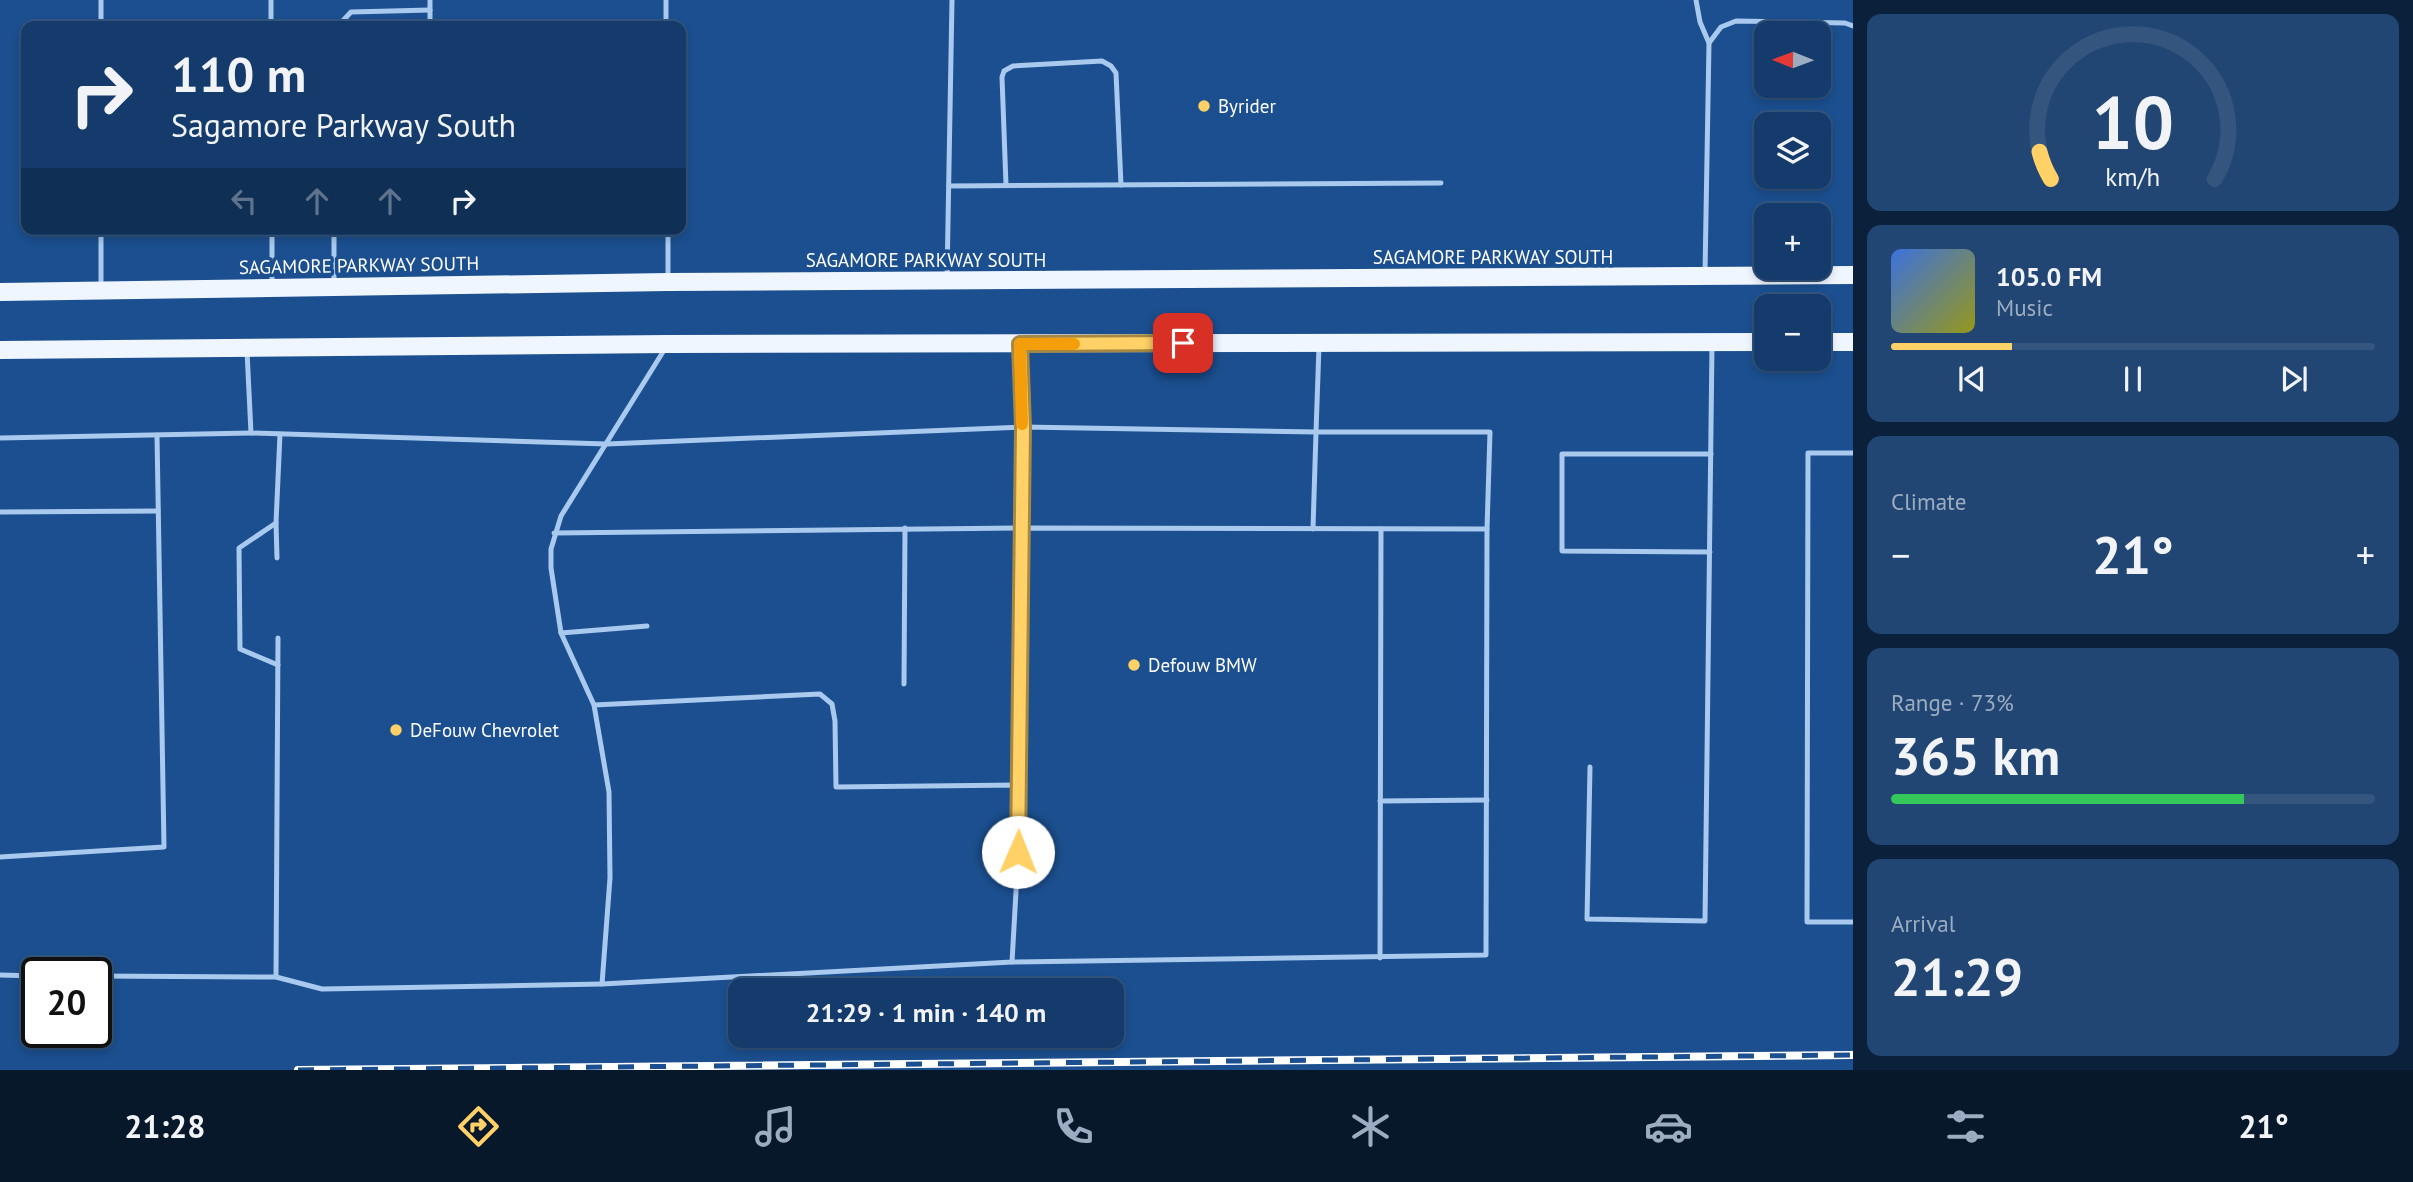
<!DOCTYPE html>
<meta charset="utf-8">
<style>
body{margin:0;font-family:"PT Sans",sans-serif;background:#214673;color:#f1f3f6;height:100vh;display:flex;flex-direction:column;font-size:26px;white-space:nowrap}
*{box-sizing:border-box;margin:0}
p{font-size:23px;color:#9dadc1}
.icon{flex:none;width:38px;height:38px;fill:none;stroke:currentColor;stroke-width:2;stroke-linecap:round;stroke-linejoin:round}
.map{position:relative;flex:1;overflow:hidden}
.drawer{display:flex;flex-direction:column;gap:14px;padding:14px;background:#0b203b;width:560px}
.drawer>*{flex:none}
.hud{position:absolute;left:21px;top:21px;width:665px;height:214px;border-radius:14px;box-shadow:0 4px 10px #0003,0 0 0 2px #33557e;background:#143b6b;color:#f1f3f6;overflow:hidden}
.needle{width:46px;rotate:271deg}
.tools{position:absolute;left:1754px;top:21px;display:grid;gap:14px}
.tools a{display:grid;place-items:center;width:77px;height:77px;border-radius:14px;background:#143b6b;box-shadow:0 4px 10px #0003,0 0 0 2px #33557e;font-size:35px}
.speed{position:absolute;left:21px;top:957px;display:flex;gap:14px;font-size:35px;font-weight:700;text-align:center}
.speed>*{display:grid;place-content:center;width:91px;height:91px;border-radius:50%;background:#143b6b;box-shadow:0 4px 10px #0003,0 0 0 2px #33557e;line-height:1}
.speed .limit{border:4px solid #111;border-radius:10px;background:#fff;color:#111}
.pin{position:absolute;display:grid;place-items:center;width:60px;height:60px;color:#fff;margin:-30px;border-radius:14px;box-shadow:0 4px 10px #0006}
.me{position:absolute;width:77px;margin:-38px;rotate:1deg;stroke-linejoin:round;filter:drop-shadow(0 0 5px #0008)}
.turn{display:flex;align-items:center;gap:24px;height:147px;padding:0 35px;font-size:32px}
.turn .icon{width:91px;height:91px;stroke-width:2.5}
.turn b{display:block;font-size:49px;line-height:60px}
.lanes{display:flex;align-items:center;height:66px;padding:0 35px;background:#0003;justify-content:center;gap:35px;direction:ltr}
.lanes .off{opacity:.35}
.big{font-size:52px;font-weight:700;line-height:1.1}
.drawer .card{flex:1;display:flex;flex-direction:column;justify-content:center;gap:10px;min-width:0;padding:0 24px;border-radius:14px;background:#214673}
.drawer .dial{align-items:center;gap:0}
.dial svg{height:182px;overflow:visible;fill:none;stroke:#33557e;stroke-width:7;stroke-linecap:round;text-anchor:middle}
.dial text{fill:#f1f3f6;stroke:none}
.song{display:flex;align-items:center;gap:21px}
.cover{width:84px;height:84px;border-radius:10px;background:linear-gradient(135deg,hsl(220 70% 55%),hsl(60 70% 35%))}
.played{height:7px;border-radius:4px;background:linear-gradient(90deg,#ffd166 25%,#33557e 25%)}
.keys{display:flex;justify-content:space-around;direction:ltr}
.heat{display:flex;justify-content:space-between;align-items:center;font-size:38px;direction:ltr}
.charge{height:10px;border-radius:5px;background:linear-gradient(90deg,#34c759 73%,#33557e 0)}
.trip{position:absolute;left:728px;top:978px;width:396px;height:70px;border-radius:14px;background:#143b6b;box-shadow:0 4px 10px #0003,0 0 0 2px #33557e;font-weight:700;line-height:70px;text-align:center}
.dock{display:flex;height:112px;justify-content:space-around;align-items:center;background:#08182b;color:#9dadc1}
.dock .icon{width:49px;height:49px}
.dock .active{color:#ffd166}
.dock b{font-size:32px;color:#f1f3f6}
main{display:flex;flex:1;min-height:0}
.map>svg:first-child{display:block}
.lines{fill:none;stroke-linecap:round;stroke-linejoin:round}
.lane{stroke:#a9c9ee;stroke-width:5}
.primary{stroke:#f0f6ff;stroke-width:18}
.rail-casing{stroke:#fff;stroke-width:8}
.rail{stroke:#1b4f8f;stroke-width:5;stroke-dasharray:16;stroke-linecap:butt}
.route-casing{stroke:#a68842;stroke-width:18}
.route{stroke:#ffd166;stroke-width:12}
.slow{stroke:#f59e0b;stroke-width:12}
.poi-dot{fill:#ffd166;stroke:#1b4f8f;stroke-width:2.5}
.labels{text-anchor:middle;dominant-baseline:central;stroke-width:7;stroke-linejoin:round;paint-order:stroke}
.poi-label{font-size:19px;fill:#fff;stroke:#1b4f8f;text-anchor:start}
.street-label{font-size:19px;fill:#fff;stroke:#1b4f8f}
</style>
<main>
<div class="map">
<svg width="1853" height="1070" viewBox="0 0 1853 1070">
<rect width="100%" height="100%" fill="#1b4f8f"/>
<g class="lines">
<g class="lane">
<path d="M101,0V26"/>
<path d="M271,0V26"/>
<path d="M666,0V26"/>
<path d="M1696,0L1700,22L1709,43L1705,273"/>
<path d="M338,26L351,12L430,10"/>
<path d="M430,26V0"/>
<path d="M1709,43L1721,27L1736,21L1845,23L1853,26"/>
<path d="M1006,185L1002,77L1004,71L1013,66L1102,61L1111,66L1116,73L1121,185"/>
<path d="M949,186L1441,183"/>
<path d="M272,229V285"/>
<path d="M668,229V279"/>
<path d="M947,278L952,0"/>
<path d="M334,285V229"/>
<path d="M101,286V229"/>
<path d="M247,351L251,433L607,444L1023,427L1316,432L1313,529"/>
<path d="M0,438L251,433"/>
<path d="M1853,453H1808L1807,922H1853"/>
<path d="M0,512L158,511"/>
<path d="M276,523L239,548L240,649L278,665"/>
<path d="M554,533L1021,528L1023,427L1020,347"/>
<path d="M1710,552L1562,551V454H1711"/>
<path d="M277,558L276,523L280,434"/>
<path d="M561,633L647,626"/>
<path d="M904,684L905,528"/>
<path d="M594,705L820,694L832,704L835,721L836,787L1019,785L1017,874L1012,962L602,984L610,878L609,792L594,705L561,633L551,568V549L561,516L666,347"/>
<path d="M1590,767L1587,919L1705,921L1712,345"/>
<path d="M1019,785L1021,528L1487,529L1490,432H1316L1319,346"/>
<path d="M1380,801L1487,800"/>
<path d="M0,857L164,847L157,435"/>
<path d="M1380,958L1381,529"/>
<path d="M1012,962L1486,955L1487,529"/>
<path d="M0,975L37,976"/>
<path d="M96,976L276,977L322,989L602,984"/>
<path d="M276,977L278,638"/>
</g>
<g class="primary">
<path d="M0,292L668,282L1853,275"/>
<path d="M1818,342H1853"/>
<path d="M0,350L668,344L1766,342"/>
</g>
<defs>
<path id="rail" d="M298,1070L1853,1055"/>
</defs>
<use href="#rail" class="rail-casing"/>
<use href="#rail" class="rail"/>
</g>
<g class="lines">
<defs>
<path id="route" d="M1018,852L1023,427L1020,344L1183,343"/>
</defs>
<use href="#route" class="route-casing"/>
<use href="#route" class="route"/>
<path class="slow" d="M1022,424L1020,344H1074"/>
</g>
<g class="poi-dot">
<circle cx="1204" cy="106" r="7"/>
<circle cx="1134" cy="665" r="7"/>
<circle cx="396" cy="730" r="7"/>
</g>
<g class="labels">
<g class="poi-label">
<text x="1218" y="106">Byrider</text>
<text x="1148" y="665">Defouw BMW</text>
<text x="410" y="730">DeFouw Chevrolet</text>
</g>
<g class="street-label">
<text x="1493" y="257">SAGAMORE PARKWAY SOUTH</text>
<text x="926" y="260">SAGAMORE PARKWAY SOUTH</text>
<text transform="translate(359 265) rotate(-1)">SAGAMORE PARKWAY SOUTH</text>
</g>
</g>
</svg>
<div class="tools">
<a><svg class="needle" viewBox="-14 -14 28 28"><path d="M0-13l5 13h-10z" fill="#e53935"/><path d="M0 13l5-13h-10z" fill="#9dadc1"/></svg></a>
<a><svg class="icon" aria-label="layers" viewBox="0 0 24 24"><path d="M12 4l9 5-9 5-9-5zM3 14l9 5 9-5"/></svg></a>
<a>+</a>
<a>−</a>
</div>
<div class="speed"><div class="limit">20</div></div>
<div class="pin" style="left:1183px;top:343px;background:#d93025"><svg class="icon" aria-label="arrive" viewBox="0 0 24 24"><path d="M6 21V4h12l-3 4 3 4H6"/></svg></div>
<svg class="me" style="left:1018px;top:852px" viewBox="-20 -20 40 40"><circle r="19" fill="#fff"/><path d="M0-13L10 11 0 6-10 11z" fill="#ffd166"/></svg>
<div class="trip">21:29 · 1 min · 140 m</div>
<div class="hud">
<div class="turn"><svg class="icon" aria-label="right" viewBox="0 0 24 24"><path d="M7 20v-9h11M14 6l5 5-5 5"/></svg><div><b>110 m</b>Sagamore Parkway South</div></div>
<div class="lanes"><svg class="icon off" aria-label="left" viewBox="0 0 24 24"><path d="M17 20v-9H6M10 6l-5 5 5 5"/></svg><svg class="icon off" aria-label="ahead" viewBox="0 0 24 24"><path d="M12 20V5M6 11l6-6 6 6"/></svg><svg class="icon off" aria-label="ahead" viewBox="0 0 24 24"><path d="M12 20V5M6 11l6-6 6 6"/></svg><svg class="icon" aria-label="right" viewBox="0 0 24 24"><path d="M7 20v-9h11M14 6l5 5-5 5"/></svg></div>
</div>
</div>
<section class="drawer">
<div class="card dial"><svg viewBox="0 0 100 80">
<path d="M14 69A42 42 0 1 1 86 69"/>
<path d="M14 69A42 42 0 0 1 9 57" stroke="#ffd166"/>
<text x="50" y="56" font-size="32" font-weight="700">10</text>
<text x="50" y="72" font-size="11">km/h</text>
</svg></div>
<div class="card">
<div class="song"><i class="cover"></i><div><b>105.0 FM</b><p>Music</p></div></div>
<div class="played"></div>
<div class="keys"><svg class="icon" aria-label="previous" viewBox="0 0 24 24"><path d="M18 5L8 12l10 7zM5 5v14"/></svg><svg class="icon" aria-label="pause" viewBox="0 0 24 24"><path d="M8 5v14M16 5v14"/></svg><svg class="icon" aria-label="next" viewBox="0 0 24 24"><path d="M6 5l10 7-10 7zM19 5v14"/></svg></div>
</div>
<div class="card"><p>Climate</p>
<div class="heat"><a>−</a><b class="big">21°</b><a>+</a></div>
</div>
<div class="card"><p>Range · 73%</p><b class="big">365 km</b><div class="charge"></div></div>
<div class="card"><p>Arrival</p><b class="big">21:29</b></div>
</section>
</main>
<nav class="dock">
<b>21:28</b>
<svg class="icon active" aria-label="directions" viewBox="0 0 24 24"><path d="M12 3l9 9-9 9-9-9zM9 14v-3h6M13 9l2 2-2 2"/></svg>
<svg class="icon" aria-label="music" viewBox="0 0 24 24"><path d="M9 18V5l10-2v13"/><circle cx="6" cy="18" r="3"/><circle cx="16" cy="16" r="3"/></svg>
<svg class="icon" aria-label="phone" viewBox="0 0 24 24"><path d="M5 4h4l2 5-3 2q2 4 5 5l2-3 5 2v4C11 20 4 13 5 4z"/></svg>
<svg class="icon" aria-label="climate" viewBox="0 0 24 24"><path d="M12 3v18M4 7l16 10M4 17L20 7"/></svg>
<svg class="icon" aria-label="car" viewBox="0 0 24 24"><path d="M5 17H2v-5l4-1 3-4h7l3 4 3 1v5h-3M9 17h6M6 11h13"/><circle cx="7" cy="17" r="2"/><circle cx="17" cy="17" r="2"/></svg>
<svg class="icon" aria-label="filters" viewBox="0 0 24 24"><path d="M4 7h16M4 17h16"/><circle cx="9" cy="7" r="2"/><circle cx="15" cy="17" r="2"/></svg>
<b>21°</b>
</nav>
